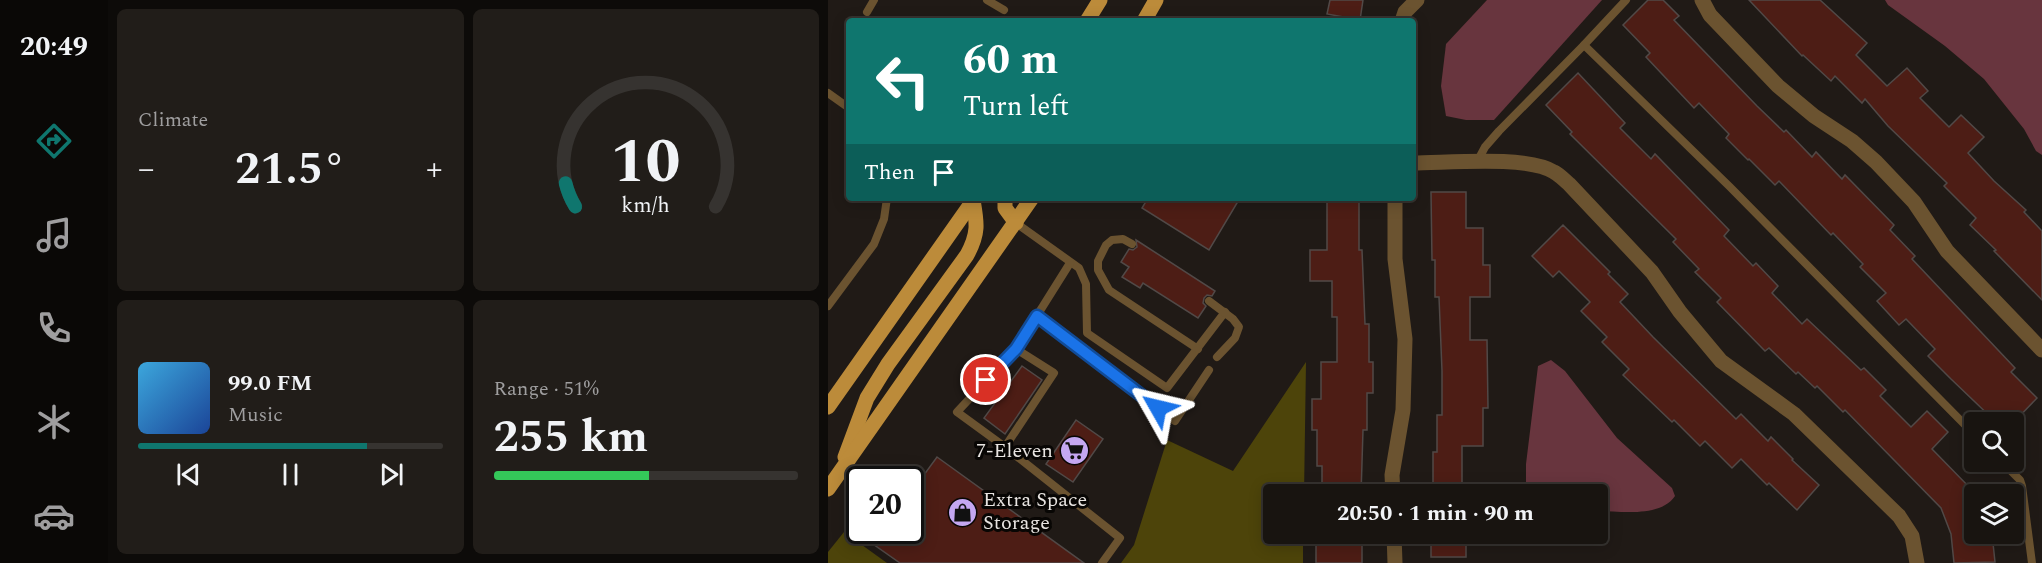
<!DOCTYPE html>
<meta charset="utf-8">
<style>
body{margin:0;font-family:Spectral,serif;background:#211d19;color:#f1f3f6;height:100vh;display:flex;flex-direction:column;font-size:22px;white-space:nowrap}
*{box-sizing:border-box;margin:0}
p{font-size:20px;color:#9f9e9f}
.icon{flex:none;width:33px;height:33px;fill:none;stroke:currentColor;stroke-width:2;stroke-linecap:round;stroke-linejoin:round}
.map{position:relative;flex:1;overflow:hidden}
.drawer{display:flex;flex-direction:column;gap:9px;padding:9px;background:#0d0b09;width:720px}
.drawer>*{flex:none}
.top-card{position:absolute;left:18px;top:18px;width:570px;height:183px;border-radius:6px;box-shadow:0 3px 15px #0003,0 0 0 2px #363330;background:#0f766e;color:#fff;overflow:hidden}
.fabs{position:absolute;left:1136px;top:412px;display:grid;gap:12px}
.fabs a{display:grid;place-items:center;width:60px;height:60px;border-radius:6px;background:#181410;box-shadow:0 3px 15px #0003,0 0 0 2px #363330;font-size:30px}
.speed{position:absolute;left:18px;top:466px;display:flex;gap:12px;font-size:30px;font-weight:700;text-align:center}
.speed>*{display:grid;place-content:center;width:78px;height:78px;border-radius:50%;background:#181410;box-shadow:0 3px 15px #0003,0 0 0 2px #363330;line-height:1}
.speed .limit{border:3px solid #111;border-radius:9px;background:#fff;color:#111}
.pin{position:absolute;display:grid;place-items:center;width:51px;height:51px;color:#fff;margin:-26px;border:3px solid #fff;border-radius:50%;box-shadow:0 2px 6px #0007}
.me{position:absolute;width:66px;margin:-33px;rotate:307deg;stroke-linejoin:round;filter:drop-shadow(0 0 4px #0008)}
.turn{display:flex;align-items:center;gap:21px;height:126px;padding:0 18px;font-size:27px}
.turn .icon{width:78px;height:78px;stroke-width:2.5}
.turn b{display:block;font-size:42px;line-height:51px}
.then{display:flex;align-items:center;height:57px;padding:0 18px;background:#0003;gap:12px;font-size:22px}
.big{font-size:45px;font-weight:700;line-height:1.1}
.drawer .tile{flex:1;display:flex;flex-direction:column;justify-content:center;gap:9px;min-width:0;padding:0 21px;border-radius:9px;background:#211d19}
.drawer .dial{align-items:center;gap:0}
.dial svg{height:156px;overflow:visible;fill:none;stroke:#363330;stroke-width:7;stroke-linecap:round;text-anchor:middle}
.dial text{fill:#f1f3f6;stroke:none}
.song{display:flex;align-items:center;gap:18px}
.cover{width:72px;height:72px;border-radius:9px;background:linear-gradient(135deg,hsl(200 70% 55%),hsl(220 70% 35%))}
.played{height:6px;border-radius:3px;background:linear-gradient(90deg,#0f766e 75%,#363330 75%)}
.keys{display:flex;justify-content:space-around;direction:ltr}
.heat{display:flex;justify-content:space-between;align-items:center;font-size:33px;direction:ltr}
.charge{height:9px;border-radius:4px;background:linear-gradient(90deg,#34c759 51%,#363330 0)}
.drawer .tiles{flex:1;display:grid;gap:9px;grid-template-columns:repeat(2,1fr)}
.trip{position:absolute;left:435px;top:484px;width:345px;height:60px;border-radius:6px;background:#181410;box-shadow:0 3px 15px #0003,0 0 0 2px #363330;font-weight:700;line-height:60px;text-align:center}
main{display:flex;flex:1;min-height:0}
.tabs{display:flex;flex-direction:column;width:108px;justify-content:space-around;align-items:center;background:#0a0806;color:#9f9e9f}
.tabs .icon{width:42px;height:42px}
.tabs .on{color:#0f766e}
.tabs b{font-size:27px;color:#f1f3f6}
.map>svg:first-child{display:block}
.forest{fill:#4d440a}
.water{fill:#68353e}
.building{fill:#4d1d15;stroke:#514947;stroke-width:1.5}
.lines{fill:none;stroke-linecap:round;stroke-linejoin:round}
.service{stroke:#6b5330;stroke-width:8}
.minor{stroke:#6b5330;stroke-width:15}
.primary{stroke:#bc8b3a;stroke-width:15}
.route-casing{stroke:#114b97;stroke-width:15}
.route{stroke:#1a73e8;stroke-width:10}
.labels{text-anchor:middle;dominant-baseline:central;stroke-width:6;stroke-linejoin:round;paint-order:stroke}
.poi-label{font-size:20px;fill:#e8e4e1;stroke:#080604;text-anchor:end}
</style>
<main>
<nav class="tabs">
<b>20:49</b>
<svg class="icon on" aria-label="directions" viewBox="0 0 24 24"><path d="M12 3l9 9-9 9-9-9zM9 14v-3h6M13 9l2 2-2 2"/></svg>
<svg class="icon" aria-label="music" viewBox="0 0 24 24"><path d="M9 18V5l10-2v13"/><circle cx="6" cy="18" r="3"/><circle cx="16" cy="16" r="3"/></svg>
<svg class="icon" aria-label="phone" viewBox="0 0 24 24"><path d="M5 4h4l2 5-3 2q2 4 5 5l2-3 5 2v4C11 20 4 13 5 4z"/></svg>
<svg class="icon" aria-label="climate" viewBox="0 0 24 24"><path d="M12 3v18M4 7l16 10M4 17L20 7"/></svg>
<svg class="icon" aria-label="car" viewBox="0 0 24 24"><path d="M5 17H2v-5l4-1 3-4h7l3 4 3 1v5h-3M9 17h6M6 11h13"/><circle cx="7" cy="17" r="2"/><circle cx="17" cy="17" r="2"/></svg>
</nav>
<section class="drawer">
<div class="tiles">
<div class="tile"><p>Climate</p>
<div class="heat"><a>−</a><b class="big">21.5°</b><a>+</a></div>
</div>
<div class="tile dial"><svg viewBox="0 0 100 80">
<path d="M14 69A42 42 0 1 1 86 69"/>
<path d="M14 69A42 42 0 0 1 9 57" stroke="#0f766e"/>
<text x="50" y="56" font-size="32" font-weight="700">10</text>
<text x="50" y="72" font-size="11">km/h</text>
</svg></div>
<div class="tile">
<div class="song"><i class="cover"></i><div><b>99.0 FM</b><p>Music</p></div></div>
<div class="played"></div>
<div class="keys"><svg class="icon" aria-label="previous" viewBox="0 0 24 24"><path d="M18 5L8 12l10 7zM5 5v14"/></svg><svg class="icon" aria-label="pause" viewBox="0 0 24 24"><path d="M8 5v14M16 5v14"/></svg><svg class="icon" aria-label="next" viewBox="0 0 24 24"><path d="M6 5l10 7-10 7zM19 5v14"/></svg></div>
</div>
<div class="tile"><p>Range · 51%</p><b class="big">255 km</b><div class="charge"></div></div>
</div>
</section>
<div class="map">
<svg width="1214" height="563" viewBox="0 0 1214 563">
<rect width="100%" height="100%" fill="#201a16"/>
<g class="forest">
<path d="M478,362L476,495H446V534H475V563H293L306,545L339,440L405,471Z"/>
<path d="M16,532L59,563H0V552Z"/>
</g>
<g class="water">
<path d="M659,0H774L666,120H638L618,116L613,86L618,44Z"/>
<path d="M1057,0H1214V155L1208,151L1196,129L1156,79L1117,46L1060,5Z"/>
<path d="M723,360L737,371L789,438L844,488L847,496C832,518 793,511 770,511V495H698V464L710,366Z"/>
</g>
<g class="building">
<path d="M502,0H535L532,20L499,14Z"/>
<path d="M820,0H835L851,16L846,20L929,106L956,132L958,130L984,157L988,152L1014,179L1017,175L1066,225L1062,230L1087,256L1084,259L1187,368L1183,372L1209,398L1185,423H1169L1123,379L1100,356L1107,349L1078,319L1071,325L1049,301L1058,293L1032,267L1035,264L1005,233L1003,235L951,181L947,185L921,159L920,160L898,138L901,134L871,103L866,108L818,57L822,53L795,25Z"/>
<path d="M921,0H992L1039,43L1028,55L1059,86L1079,68L1100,91L1092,98L1121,127L1133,115L1156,137L1140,153L1166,181L1198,210L1196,212L1214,231V300L1166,251L1168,250L1142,225L1148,218L1116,186L1119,183L1060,126L1037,99L1034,103L1007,76L1003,81L975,55L974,56Z"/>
<path d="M750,73L797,123L792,128L823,159L827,154L901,230L896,236L925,266L928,263L950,286L944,293L974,324L979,319L1033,370L1036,368L1058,390L1052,396L1083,427L1099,411L1120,432L1104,449L1146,492V534H1164L1167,562L1126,563L1123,534L1113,508L1017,410L1015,412L989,386L987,388L970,372L968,374L941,348L937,351L889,302L893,298L867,272L871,269L845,242L848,239L742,134L744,132L718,105Z"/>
<path d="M603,192H638V228H655V265H662V297H642V340H659L660,408H655V446H634V495H605V452H609V415H614V371L611,297H607V260H604Z"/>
<path d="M320,198H412L381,250L314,208Z"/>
<path d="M499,198H531V250H534L537,324H541V362H545V393H539V430H535L533,495H494V466H489V430H484V399H493V362H509V317H504V281H482V250H499Z"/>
<path d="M735,225L782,272L780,274L800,294L792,302L825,337L908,419L913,414L940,441L943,437L965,459L964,460L991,485L969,510L941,483L939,485L913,459L904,468L877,441L872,446L846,420L844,422L795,375L801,369L774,342L779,337L753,311L762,302L731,271L725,277L704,256Z"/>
<path d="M308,240L387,291L384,296L379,295L376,298L375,303L378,306L370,318L315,283L312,288L294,277L301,267L293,262L301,249L305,250L309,247Z"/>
<path d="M194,366L214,380L177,434L156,418Z"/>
<path d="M248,420L275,439L245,482L218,464Z"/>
<path d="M109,457L256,563H72L45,544L55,531H82V494Z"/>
<rect x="488" y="534" width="46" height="29"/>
<rect x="603" y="534" width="35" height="23"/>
</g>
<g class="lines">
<g class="service">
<path d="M159,0L176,10"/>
<path d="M39,12L46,0"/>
<path d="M756,45L798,0"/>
<path d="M0,93L21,108"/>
<path d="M649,162L657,147L671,131L756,45L902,187L1146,434"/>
<path d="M188,223L251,268L258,284L259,333L339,388L397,312"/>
<path d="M304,244L295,239L284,240L278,245L270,261V270L281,290L370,349"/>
<path d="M242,263L188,349L129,412L177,447L292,538L274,563"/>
<path d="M381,301L405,319L411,327L407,338L389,357"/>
<path d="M0,306L46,244L56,219L59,198"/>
<path d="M209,316L347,421L381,370"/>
<path d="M177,447L226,373L188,349"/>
<path d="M1174,462L1192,480L1194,486L1204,563"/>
</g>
<g class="minor">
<path d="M874,0L882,15L950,86L986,116L1024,141L1048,162L1086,202L1119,251L1214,350"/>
<path d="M574,21L577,12L589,0"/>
<path d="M585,163C619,163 699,155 726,172C732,175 736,180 741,184L824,272L852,312L893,361L966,414L1071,516L1084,536L1089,563"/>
<path d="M565,495L564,475L575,410L577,339L567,259V198"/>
<path d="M566,534L567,563"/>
</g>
<g class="primary">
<path d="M259,21L272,0"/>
<path d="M316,21L328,0"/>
<path d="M177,198V208L188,223"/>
<path d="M0,407L147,198"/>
<path d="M17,457L39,398L60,364L139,255C151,233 149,223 145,200"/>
<path d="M0,489L204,198"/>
</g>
</g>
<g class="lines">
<defs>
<path id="route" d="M158,380L188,349L209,316L330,408"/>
</defs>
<use href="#route" class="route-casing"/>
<use href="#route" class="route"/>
</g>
<defs>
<symbol id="supermarket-disc" viewBox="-11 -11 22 22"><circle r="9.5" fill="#c4a7f1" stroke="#080604"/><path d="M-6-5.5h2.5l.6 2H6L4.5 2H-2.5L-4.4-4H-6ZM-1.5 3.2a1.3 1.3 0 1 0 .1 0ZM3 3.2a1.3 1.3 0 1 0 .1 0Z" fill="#111"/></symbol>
<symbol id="shop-disc" viewBox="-11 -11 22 22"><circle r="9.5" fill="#c4a7f1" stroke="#080604"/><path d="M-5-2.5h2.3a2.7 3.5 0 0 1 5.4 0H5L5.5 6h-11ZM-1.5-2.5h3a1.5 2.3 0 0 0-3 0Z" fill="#111"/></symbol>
</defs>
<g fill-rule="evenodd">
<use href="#supermarket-disc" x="230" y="434" width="33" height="33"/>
<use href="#shop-disc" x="118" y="496" width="33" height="33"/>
</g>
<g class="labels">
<g class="poi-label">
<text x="225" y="451">7-Eleven</text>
<text x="155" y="500" text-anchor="start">Extra Space<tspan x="155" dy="23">Storage</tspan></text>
</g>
</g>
</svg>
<div class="fabs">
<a><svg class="icon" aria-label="search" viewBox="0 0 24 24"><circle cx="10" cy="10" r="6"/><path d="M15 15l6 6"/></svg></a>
<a><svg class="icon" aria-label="layers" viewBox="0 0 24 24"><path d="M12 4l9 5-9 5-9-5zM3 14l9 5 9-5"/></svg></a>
</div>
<div class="speed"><div class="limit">20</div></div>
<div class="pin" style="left:158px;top:380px;background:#d93025"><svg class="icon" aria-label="arrive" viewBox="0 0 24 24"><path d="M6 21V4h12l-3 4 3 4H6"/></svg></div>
<svg class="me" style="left:330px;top:408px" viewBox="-20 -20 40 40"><path d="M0-17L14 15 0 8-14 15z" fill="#1a73e8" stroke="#fff" stroke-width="4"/></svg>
<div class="trip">20:50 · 1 min · 90 m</div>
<div class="top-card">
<div class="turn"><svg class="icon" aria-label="left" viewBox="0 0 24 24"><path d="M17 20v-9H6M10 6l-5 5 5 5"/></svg><div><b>60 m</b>Turn left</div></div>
<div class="then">Then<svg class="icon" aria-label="arrive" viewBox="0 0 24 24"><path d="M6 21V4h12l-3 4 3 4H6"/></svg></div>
</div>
</div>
</main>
